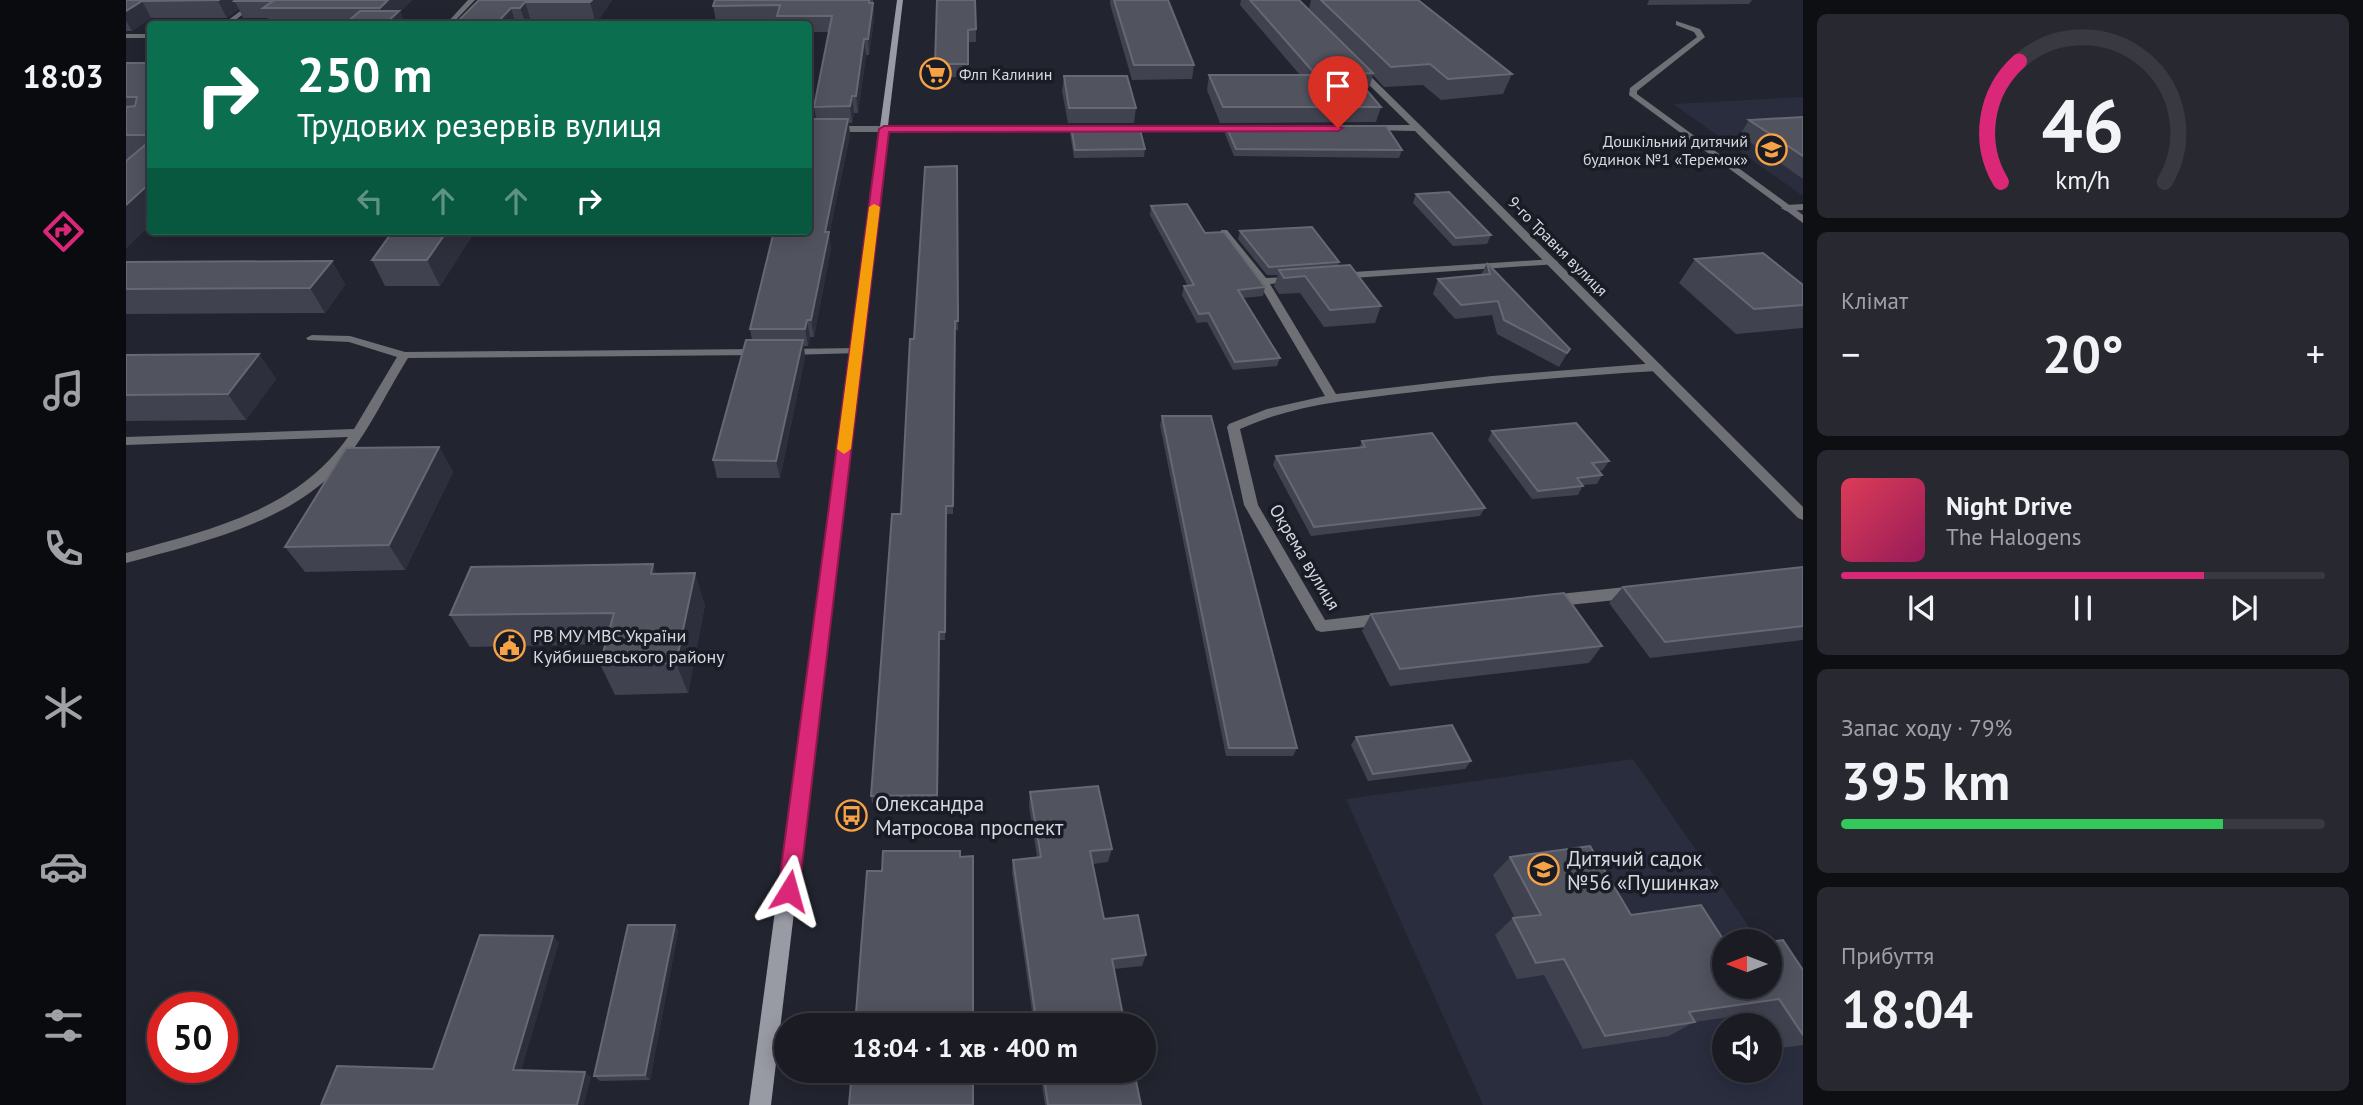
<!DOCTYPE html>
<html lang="uk">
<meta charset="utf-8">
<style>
body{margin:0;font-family:"PT Sans",sans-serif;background:#272830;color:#f1f3f6;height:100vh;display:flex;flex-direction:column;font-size:26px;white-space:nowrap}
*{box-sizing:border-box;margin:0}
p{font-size:23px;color:#9fa1a6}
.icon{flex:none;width:38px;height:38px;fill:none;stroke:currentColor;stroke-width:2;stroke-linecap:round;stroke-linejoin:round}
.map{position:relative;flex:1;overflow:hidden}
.side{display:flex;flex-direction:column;gap:14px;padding:14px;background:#0e0f13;width:560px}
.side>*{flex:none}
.hud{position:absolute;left:21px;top:21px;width:665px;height:214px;border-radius:7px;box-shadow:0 4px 18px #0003,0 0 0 2px #383941;background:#0b6e4f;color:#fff;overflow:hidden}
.needle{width:46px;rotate:270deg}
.tools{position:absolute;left:1586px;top:929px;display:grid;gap:14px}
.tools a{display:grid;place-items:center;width:70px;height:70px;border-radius:50%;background:#1a1b23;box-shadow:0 4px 18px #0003,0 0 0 2px #383941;font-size:35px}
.speed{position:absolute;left:21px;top:992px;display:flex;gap:14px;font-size:35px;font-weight:700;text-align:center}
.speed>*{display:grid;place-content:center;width:91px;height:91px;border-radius:50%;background:#1a1b23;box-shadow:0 4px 18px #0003,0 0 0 2px #383941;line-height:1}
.speed .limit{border:10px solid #d22;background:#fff;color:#111}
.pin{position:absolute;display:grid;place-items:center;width:60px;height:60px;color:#fff;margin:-72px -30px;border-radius:50% 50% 50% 0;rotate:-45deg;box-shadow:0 0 7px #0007}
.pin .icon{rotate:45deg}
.me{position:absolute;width:77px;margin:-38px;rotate:8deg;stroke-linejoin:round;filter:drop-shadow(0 0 5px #0008)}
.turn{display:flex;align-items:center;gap:24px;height:147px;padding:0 35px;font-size:32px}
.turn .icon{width:91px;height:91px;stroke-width:2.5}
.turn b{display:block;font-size:49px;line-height:60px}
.lanes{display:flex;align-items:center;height:66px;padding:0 35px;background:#0003;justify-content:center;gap:35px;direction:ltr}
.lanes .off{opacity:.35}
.big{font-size:52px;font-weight:700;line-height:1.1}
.side .card{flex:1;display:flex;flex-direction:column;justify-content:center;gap:10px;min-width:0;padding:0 24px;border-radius:10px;background:#272830}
.side .dial{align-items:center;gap:0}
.dial svg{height:182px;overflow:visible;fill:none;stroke:#383941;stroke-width:7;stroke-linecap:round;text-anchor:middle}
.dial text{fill:#f1f3f6;stroke:none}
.song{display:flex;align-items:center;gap:21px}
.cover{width:84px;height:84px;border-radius:10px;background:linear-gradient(135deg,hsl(350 70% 55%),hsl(330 70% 35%))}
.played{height:7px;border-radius:4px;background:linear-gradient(90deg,#db2777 75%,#383941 75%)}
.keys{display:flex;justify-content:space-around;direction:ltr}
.heat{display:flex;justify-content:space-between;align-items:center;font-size:38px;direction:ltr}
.charge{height:10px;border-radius:5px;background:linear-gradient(90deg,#34c759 79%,#383941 0)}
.trip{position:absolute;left:648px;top:1013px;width:382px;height:70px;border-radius:35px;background:#1a1b23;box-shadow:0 4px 18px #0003,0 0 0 2px #383941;font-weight:700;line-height:70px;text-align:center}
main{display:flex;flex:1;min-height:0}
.dock{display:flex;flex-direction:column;width:126px;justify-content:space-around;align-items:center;background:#0a0b0e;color:#9fa1a6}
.dock .icon{width:49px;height:49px}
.dock .active{color:#db2777}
.dock b{font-size:32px;color:#f1f3f6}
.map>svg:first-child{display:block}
.built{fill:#292d3e;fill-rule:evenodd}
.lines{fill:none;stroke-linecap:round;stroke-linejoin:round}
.service{fill:#6e7076;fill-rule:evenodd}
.minor{fill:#6e7076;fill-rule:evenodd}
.secondary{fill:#989aa4;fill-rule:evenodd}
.wall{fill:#40434f}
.shaded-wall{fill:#2d303c}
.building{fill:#51535f;stroke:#666873;stroke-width:2}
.route{fill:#db2777;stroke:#8e194d;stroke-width:2}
.slow{fill:#f59e0b}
.labels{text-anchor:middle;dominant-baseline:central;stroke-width:7;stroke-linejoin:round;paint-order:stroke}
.far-poi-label{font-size:16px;fill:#d7d9e0;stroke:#191b25;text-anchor:start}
.far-street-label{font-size:16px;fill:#d7d9e0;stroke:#191b25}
.street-label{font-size:18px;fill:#d7d9e0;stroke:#191b25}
.poi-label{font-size:18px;fill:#d7d9e0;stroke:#191b25;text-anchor:start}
.near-poi-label{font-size:21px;fill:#d7d9e0;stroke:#191b25;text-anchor:start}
</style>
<main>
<nav class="dock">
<b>18:03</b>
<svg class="icon active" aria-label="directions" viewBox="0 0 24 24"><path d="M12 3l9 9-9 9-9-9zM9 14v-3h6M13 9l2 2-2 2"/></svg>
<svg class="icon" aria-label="music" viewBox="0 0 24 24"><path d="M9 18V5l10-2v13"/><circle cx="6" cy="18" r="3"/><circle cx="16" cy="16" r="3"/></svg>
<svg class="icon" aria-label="phone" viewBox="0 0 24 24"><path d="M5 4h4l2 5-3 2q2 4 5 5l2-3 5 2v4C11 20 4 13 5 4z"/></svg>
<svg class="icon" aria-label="climate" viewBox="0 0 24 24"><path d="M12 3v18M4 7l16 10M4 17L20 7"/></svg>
<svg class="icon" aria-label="car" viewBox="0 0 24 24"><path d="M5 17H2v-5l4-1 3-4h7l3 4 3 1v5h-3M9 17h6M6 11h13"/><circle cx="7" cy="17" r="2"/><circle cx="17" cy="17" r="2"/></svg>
<svg class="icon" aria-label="filters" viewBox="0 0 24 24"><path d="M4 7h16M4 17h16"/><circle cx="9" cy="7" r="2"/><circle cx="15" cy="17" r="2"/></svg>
</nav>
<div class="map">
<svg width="1677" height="1105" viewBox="0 0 1677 1105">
<rect width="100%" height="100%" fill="#22242f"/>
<g class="built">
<path d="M1677,97V196L1547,104Z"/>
<path d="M1507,759L1633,941L1598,942V987H1643L1677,1006V1105H1357L1220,799ZM1598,1026H1643V1071H1598Z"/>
</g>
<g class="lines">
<g class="service">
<path d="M129,0H136L104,24H97Z"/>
<rect x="0" y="34" width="24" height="4"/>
<path d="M1677,204V210L1660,211L1655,208L1660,205Z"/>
<path d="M1095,230H1101L1140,278L1171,277V281L1144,284L1210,394L1366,376L1531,363L1537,367L1531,371C1447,376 1364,383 1280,393C1223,400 1166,405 1114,429L1132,505L1199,620L1258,613L1263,615L1265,619L1263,623L1258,625L1195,632L1190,630L1118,505L1101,427L1103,424L1141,409L1199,396L1132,282L1095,234Z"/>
<path d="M1427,259L1432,262L1431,264L1212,279L1207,276L1212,273Z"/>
<path d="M186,335L224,336L279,352L634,349L640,352L634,355L282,358C258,396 240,439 209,471C159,524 69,544 0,563V553C83,530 170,511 222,437L0,445V437L228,429L271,357L223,342L182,340L180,338Z"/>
<path d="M730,348L734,349V353L661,355L655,352L661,349Z"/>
<path d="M1509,586L1514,588L1516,592L1514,596L1509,598L1424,607L1419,605L1417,601L1419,597L1424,595Z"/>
</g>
<g class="minor">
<path d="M342,0H349L326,24H320Z"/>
<path d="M1550,21L1574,29L1579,37L1511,91V94L1677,215V223L1503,95L1504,88L1571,37L1568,32L1550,25Z"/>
<path d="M1230,68H1236L1295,126L1677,507V520L1672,518L1289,131L1241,130L1240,128L1244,125H1284L1230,72Z"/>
<path d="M682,126H961L965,129L961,132H682Z"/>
<path d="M1119,126L1122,127V131L995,132L991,129L995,126Z"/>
</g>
<path class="secondary" d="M771,0H777L645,1105H623Z"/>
</g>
<g class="wall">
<path d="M0,0H286L274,12L279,24H145L142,18H117L113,9L101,18H25L6,31H0Z"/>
<path d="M353,0H486L470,24H329Z"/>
<path d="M589,0H747L748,18L743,55H740L732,113H728L726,123H723L724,135L703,235L705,248L688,337H684L682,346H678L679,357L654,478H591L587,460L626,340L624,329L682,231L685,128L690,119L688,107L703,32H682V24H652L651,21H590L587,6Z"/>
<path d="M811,0L850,29V42H842V77H809Z"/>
<path d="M984,0H1042L1068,65L1066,79L1006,80L984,4Z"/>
<path d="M1115,0H1173L1183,9L1185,0H1292L1386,74L1377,94L1315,100L1297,85L1258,87L1247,75L1243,88H1239L1255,107L1250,122L1094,123L1081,90L1083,75H1174L1114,5Z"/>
<path d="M1523,0H1626L1623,4L1521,5Z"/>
<path d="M0,63H24V225L0,248V161L1,160H0Z"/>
<path d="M938,76L1010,108L1008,123H942L936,91Z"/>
<path d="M1677,117V179L1614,135L1623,120Z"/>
<path d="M945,126L1019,149L1018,157L948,158L944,134Z"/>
<path d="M1100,126L1276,150L1273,158L1108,156L1099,134Z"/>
<path d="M831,166L832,330H829L827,514H820L819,640H814L812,803H746L745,796L775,514L788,339Z"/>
<path d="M1290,194L1365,235L1361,244L1327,246L1287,203Z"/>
<path d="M1025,206L1079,233L1139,287L1137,296L1117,298L1154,358L1151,366L1107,370L1081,322L1071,323L1056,295L1058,286H1062L1024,215Z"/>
<path d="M349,231L314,286H259L246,260Z"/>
<path d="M1114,231L1213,262L1212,266L1255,306L1249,323L1198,327L1174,293L1153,294L1148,286L1152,275H1141L1112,239Z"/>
<path d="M1569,259L1677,285V328L1610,334L1553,283Z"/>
<path d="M206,261L219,285L199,313L0,314V262Z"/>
<path d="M1361,263L1444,349L1433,367L1371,334L1366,315L1329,319L1307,294L1312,279L1355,275Z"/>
<path d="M133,354L150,379L120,420L0,421V355Z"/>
<path d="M1036,416L1171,748L1167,756H1100L1034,425Z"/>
<path d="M1366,431L1483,461L1477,470L1473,471L1476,475L1471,484L1457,485L1452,495L1406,499L1362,440Z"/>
<path d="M1236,441L1359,508L1354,516L1185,536L1147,465L1150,456L1233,448Z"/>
<path d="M313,447L327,472L279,570L179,572L159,547Z"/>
<path d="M1677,567V640L1524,658L1483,603L1497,587Z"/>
<path d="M531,574L579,605L562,693L489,695L474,664L480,644L344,647L324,615Z"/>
<path d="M1245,614L1476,646L1463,663L1264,686L1236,631Z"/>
<path d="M1230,737L1345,761L1339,769L1242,781L1225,745Z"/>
<path d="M904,792L986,849L982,862L967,864L978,919L1020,955L1016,966L988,969L999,1026H908L886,872L887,860L911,857L903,806Z"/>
<path d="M1384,857L1505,915L1598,987L1677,970V1045L1647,1049L1643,1043V1026H1633L1625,1014L1568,1022L1543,1036L1457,1049L1418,975L1391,979L1369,935L1387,918H1389L1367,875Z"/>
<path d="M549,925L552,931L524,1080L474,1081L468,1076Z"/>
<path d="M914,1071H1008L1015,1105H919Z"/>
</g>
<g class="shaded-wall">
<path d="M94,0H125L108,1L113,9L101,18L92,1Z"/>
<path d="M262,0H286L274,12L279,24H259H260L254,8Z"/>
<path d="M466,0H486L470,24L464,2Z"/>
<path d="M16,1L25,18L6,31L0,21V11Z"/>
<path d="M399,2L406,24H400L394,8Z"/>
<path d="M747,3L748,18L743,55L742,39Z"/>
<path d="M385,8L390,24H370Z"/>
<path d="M738,39L740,55L732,113L730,96Z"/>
<path d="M726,96L728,113L726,123L724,106Z"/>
<path d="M722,119L724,135L703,235L705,248L688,337L685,320L699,232Z"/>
<path d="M24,183V225L0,248V205Z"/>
<path d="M321,231H349L314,286L301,260Z"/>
<path d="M206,261L219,285L199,313L184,288Z"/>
<path d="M681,320L684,337L682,346L679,329Z"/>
<path d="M677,340L679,357L654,478L650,461Z"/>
<path d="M133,354L150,379L120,420L102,394Z"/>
<path d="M313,447L327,472L279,570L263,545Z"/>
<path d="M527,564L539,596L525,574Z"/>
<path d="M569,573L579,605L562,693L550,663Z"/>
<path d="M549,925L552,931L524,1080L519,1075Z"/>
<path d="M427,936L433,943L394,1075L387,1070Z"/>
<path d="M459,1072L465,1077L458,1105H451Z"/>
</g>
<g class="building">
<path d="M0,0H94L16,1L0,11Z"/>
<path d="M109,0H262L254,8H137L147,1H108Z"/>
<path d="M353,0H466L464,2H399L394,8H385L370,24H329Z"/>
<path d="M589,0H743V3H747L742,39H738L730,96H726L724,106L688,107L706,16H651L654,5L587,6Z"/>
<path d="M811,0H849L850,29L842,30V64H809Z"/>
<path d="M988,0H1042L1068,65H1008Z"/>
<path d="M1124,0H1173L1247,73L1227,74L1255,107H1097L1083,75H1190Z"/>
<path d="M1195,0H1292L1386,74L1322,79L1304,64L1265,67Z"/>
<path d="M234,11H273L259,24H219Z"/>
<path d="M0,63H24V135H0V107L9,106L11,97H0Z"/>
<path d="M938,76H1001L1010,108H943Z"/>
<path d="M1677,117V156L1623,120Z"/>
<path d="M686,119H722L699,232H703L685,320H681L679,329H624L648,231H682V128H685Z"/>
<path d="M945,126H1013L1019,149L949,150Z"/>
<path d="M1100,126H1260L1276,150L1110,149Z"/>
<path d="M24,141V183L0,205V161Z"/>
<path d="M831,166L832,321H829L827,506H820L819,632H813L811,795L745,796L766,514H775L784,339H788L799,167Z"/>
<path d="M1323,192L1365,235L1330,238L1290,194Z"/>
<path d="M1061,204L1079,233L1098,232L1139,287L1112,290L1154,358L1109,362L1083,313L1073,314L1058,286L1068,285L1025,206Z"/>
<path d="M1186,227L1213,262L1143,267L1114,231Z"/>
<path d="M267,231H321L301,260H246Z"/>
<path d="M1637,253L1677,285V305L1628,309L1569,259Z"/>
<path d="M206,261L184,288L0,289V262Z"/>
<path d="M1361,263L1444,349L1441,353L1378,320L1372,301L1335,305L1312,279L1364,274Z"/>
<path d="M1224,265L1255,306L1204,310L1179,276L1158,278L1153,270Z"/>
<path d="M620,340H677L650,461L587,460Z"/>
<path d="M133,354L102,394L0,395V355Z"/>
<path d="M1036,416H1085L1171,748H1103Z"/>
<path d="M1450,423L1483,461L1466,463L1476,475L1451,478L1457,486L1412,491L1366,431Z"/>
<path d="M1306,433L1359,508L1188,527L1150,456L1239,447L1236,441Z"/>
<path d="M313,447L263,545L159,547L220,448Z"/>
<path d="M527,564L525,574L569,573L550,663L474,664L488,613L324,615L345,567Z"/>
<path d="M1677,567V626L1539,642L1497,587Z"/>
<path d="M1438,593L1476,646L1274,669L1245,614Z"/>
<path d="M1326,725L1345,761L1247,774L1230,737Z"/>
<path d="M972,786L986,849L964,851L978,919L1012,915L1020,955L986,959L999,1026H911L887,860L915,857L904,792Z"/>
<path d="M1464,846L1505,915L1575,905L1599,942H1598V987H1643V942L1657,940L1677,970V1035L1653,999L1563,1012L1569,1022L1479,1036L1438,959L1410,963L1387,918L1415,915L1384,857Z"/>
<path d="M757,851H834V857L847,856V1026H729L741,871H756Z"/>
<path d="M502,925H549L519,1075L468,1076Z"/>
<path d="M354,935L427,936L387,1070L459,1072L451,1105H195L211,1066L307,1069Z"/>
<path d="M726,1071H847V1105H723Z"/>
<path d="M917,1071H1008L1015,1105H922Z"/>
</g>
<path class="route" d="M758,126H1212L1217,128L1212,131L763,132L673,891L670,898L663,901L655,898L652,891L753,129Z"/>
<path class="slow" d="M748,204L754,207L725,449L718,454L711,449L743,207Z"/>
<defs>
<symbol id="supermarket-ring" viewBox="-11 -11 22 22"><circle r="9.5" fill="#191b25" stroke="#f6a247" stroke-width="1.5"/><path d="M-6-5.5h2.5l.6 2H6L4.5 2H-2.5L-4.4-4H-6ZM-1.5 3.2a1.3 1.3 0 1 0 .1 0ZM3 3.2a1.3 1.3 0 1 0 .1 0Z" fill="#f6a247"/></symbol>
<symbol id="school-ring" viewBox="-11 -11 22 22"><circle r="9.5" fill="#191b25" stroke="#f6a247" stroke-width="1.5"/><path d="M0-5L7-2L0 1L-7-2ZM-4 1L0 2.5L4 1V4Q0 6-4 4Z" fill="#f6a247"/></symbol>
<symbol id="civic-ring" viewBox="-11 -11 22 22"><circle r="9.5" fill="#191b25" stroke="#f6a247" stroke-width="1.5"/><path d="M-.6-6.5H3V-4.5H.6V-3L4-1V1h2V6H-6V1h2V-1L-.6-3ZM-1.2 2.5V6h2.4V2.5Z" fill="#f6a247"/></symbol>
<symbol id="bus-ring" viewBox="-11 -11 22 22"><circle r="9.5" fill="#191b25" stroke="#f6a247" stroke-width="1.5"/><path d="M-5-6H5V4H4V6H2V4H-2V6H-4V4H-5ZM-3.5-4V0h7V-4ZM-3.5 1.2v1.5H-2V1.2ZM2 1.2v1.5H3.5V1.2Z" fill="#f6a247"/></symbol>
</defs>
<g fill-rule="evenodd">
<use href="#supermarket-ring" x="792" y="56" width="35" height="35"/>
<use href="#school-ring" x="1628" y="132" width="35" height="35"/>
<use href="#civic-ring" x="366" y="628" width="35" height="35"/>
<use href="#bus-ring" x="708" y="798" width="35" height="35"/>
<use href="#school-ring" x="1400" y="852" width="35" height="35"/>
</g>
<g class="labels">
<g class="far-poi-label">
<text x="833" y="74">Флп Калинин</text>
<text x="1622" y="141" text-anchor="end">Дошкільний дитячий<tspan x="1622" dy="18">будинок №1 «Теремок»</tspan></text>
</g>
<g class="far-street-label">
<text transform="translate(1432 246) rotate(45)">9-го Травня вулиця</text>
</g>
<g class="street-label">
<text transform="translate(1179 557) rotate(59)">Окрема вулиця</text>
</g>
<g class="poi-label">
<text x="407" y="635">РВ МУ МВС України<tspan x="407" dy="21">Куйбишевського району</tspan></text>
</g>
<g class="near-poi-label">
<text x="749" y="803">Олександра<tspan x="749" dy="24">Матросова проспект</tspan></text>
<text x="1441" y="858">Дитячий садок<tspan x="1441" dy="24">№56 «Пушинка»</tspan></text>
</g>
</g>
</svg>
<div class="tools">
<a><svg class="needle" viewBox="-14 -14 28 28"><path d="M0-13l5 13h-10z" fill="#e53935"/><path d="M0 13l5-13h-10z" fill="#9fa1a6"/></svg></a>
<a><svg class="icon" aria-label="sound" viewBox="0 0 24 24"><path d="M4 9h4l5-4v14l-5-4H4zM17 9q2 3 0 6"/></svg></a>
</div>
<div class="speed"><div class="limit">50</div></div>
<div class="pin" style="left:1212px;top:128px;background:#d93025"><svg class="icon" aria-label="arrive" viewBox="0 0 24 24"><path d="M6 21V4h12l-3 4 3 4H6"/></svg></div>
<svg class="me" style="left:663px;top:891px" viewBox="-20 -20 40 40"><path d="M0-17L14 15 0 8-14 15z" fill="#db2777" stroke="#fff" stroke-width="4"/></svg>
<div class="trip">18:04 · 1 хв · 400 m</div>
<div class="hud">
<div class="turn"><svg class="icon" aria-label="right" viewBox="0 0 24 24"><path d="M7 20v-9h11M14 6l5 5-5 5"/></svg><div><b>250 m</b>Трудових резервів вулиця</div></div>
<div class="lanes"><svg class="icon off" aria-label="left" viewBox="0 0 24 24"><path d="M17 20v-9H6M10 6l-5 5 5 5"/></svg><svg class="icon off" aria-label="ahead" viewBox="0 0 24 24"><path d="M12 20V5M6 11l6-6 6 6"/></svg><svg class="icon off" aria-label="ahead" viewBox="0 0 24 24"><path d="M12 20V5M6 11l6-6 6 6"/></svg><svg class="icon" aria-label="right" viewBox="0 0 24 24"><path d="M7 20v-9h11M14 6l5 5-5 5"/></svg></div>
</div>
</div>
<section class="side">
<div class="card dial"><svg viewBox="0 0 100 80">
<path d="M14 69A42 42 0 1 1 86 69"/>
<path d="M14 69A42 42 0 0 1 22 16" stroke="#db2777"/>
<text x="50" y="56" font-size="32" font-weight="700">46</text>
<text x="50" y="72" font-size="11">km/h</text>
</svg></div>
<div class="card"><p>Клімат</p>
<div class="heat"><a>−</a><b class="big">20°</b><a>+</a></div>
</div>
<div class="card">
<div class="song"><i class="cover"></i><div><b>Night Drive</b><p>The Halogens</p></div></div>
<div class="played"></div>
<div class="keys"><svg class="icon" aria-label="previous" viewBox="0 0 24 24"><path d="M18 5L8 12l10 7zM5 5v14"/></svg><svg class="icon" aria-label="pause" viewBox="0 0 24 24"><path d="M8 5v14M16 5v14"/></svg><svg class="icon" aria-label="next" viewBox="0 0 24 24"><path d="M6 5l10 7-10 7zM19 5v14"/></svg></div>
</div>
<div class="card"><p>Запас ходу · 79%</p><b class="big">395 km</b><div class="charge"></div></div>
<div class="card"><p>Прибуття</p><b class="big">18:04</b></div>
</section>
</main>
